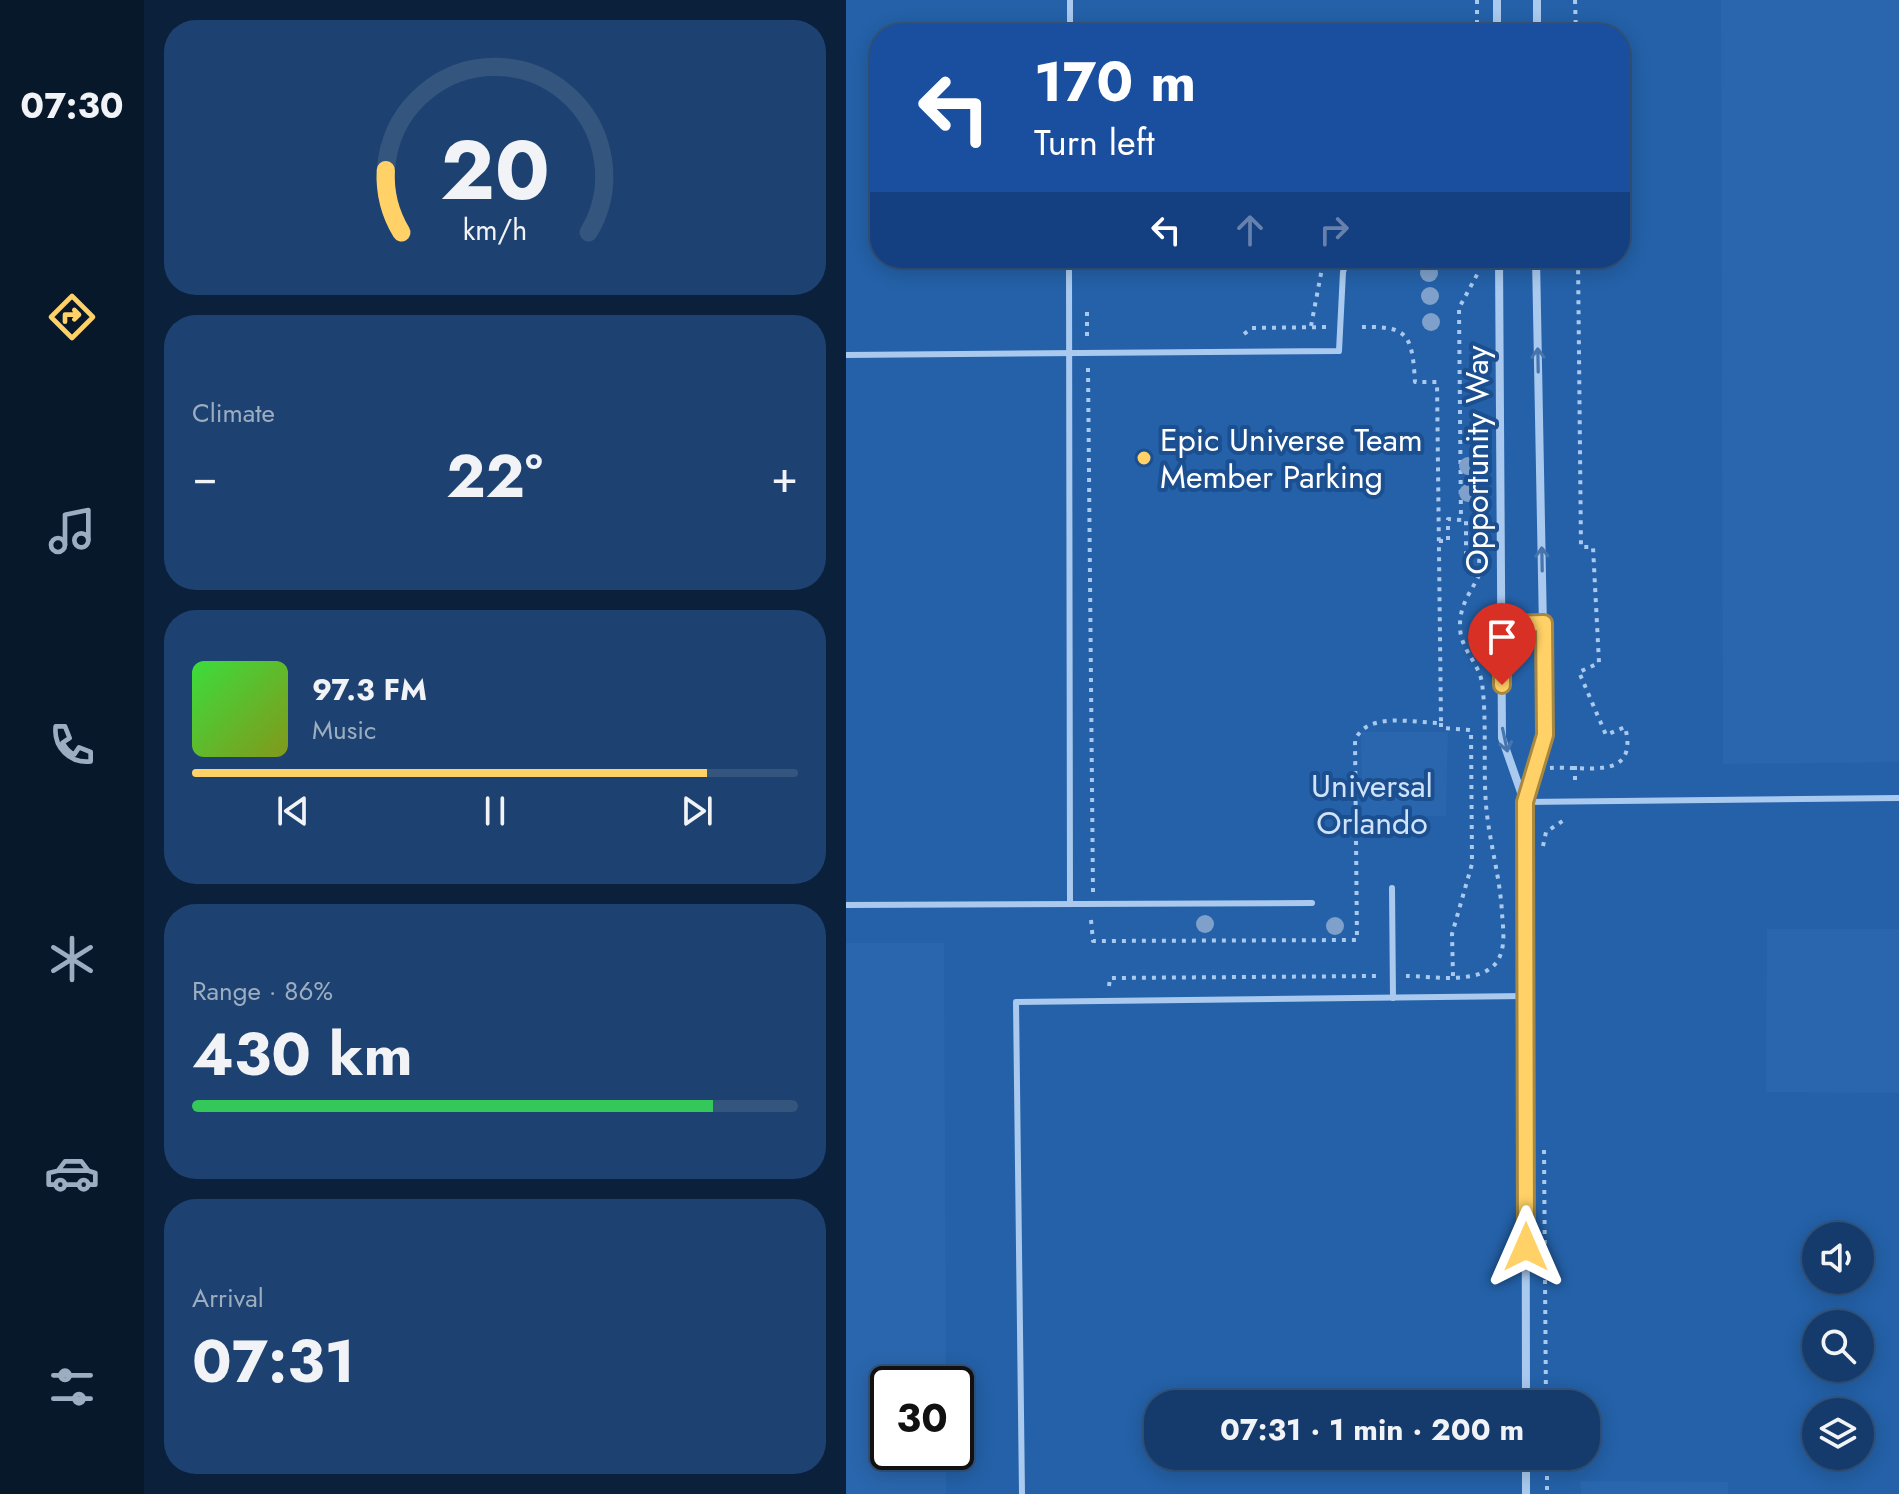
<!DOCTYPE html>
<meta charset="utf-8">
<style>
body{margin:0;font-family:Jost,sans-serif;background:#1d4271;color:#f1f3f6;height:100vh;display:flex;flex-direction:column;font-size:30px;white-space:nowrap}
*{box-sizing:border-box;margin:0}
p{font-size:26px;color:#9dadc1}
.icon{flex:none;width:44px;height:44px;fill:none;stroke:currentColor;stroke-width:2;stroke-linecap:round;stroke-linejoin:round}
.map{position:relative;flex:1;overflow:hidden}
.details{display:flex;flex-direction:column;gap:20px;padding:20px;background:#0b203b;width:702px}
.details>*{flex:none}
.hud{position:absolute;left:24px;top:24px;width:760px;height:244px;border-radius:32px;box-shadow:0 4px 20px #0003,0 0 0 2px #33557e;background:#1a4fa0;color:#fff;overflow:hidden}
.tools{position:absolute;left:956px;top:1222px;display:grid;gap:16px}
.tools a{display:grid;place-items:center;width:72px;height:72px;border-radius:50%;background:#143b6b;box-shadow:0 4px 20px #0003,0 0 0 2px #33557e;font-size:40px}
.speed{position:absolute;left:24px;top:1366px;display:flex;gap:16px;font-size:40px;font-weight:700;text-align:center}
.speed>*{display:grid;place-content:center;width:104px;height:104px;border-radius:50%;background:#143b6b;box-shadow:0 4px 20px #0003,0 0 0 2px #33557e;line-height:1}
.speed .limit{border:4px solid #111;border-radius:12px;background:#fff;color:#111}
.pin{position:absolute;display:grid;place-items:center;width:68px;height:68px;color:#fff;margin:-82px -34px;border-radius:50% 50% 50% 0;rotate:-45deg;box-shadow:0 0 8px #0007}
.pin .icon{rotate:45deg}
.me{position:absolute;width:88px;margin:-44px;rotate:0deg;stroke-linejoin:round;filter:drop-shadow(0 0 6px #0008)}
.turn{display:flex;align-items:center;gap:28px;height:168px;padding:0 32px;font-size:36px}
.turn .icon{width:104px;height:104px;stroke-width:2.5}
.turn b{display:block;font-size:56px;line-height:68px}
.lanes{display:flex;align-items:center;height:76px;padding:0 32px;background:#0003;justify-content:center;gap:40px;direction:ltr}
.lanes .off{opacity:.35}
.big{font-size:60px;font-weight:700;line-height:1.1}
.details .card{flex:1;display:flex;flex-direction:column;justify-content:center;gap:12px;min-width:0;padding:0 28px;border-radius:32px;background:#1d4271}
.details .dial{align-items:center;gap:0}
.dial svg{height:208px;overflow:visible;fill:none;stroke:#33557e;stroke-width:7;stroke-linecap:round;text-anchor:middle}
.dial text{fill:#f1f3f6;stroke:none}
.song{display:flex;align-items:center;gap:24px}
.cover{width:96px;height:96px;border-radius:12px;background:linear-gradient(135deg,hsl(120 70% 55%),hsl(70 70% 35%))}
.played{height:8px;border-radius:4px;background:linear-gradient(90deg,#ffd166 85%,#33557e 85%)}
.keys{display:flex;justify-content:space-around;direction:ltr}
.heat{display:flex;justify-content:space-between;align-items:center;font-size:44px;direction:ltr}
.charge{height:12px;border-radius:6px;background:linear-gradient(90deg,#34c759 86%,#33557e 0)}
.trip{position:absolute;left:298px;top:1390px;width:456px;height:80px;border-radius:32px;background:#143b6b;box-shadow:0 4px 20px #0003,0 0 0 2px #33557e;font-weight:700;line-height:80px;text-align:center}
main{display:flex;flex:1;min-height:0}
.dock{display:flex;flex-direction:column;width:144px;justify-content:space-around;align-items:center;background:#08182b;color:#9dadc1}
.dock .icon{width:56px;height:56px}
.dock .selected{color:#ffd166}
.dock b{font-size:36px;color:#f1f3f6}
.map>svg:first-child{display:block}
.green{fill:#2461a8;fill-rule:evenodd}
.building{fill:#2a66ad}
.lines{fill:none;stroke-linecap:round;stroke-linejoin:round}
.path{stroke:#a9c9ee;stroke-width:4;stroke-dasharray:4 6;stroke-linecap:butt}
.lane{stroke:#a9c9ee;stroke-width:6}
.street{stroke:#a9c9ee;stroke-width:8}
.tree{fill:#7ea0ca}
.oneway{stroke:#4674ac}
.route-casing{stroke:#a68842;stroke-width:20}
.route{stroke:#ffd166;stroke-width:14}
.poi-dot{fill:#ffd166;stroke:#1b4f8f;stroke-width:3}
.labels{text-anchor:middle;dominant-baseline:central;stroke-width:8;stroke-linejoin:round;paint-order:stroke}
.poi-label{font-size:32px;fill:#fff;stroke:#1b4f8f;text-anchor:start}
.street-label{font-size:32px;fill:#fff;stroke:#1b4f8f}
.park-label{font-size:32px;fill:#cfe3fa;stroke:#1b4f8f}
</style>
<main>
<nav class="dock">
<b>07:30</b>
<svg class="icon selected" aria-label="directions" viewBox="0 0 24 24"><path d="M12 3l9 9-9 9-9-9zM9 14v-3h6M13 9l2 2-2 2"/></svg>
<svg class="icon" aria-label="music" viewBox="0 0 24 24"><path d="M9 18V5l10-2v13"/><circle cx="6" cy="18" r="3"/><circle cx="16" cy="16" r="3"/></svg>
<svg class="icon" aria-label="phone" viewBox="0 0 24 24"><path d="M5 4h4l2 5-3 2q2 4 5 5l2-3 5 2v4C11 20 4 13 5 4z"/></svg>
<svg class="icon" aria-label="climate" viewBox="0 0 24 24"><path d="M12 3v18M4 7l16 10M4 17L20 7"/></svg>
<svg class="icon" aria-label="car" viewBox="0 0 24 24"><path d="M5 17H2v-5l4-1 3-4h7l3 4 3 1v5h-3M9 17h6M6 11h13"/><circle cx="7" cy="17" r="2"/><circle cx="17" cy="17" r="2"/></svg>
<svg class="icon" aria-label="filters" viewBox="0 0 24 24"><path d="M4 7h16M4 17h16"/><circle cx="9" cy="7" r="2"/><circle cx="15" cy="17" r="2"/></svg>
</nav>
<section class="details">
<div class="card dial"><svg viewBox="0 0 100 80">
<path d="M14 69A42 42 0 1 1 86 69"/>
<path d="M14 69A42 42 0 0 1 8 45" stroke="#ffd166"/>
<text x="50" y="56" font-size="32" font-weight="700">20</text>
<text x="50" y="72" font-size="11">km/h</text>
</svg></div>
<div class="card"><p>Climate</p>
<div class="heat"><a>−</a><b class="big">22°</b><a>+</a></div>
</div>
<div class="card">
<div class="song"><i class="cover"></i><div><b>97.3 FM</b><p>Music</p></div></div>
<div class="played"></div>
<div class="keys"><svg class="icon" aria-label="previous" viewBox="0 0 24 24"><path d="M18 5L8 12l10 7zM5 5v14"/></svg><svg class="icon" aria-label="pause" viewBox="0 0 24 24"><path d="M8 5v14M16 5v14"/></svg><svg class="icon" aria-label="next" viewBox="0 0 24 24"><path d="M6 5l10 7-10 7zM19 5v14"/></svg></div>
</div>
<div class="card"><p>Range · 86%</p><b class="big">430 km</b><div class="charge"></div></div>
<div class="card"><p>Arrival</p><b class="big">07:31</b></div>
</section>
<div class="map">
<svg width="1053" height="1494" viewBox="0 0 1053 1494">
<rect width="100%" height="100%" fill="#1b4f8f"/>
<path class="green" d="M0,0H1053V1494H0ZM34,34H774V258H34ZM970,1236H1014V1280H970ZM970,1324H1014V1368H970ZM42,1384H110V1452H42ZM312,1404H740V1456H312ZM970,1412H1014V1456H970Z"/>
<g class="building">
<path d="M875,0H1053V762L877,764Z"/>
<path d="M515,732H602L600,816H516Z"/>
<path d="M921,929H1053V1093L920,1092Z"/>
<path d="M0,943H98L100,1384H42V1452H100V1494H0Z"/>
<path d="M734,1481L882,1482V1494H735Z"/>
</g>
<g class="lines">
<g class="path">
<path d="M631,0V34"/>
<path d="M729,0L730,34"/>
<path d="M241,312V340"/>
<path d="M465,326L478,258"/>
<path d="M398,334L406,328L482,327"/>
<path d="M242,368L247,892"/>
<path d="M593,541H602V519L615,520L613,308L633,271V258"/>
<path d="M595,723V728L625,730L626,864L606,934L607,976"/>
<path d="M729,766V785"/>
<path d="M704,768C736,765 794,783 779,727L760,735L733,672L753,663L747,547H735L732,258"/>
<path d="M697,846L700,832L721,818"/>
<path d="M245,920L247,941L511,940L509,740C522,711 567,723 595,723L591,382H569C566,331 561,326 510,327"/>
<path d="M560,976C584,976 637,986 652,960C660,946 657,928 656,913C654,876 643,841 640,805C637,766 641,720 636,683C633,663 615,650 614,628C613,597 633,587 637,561L620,560V520H615"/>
<path d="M263,986L264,978L531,976"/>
<path d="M698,1150L700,1404"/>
<path d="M701,1456V1494"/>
</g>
<g class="lane">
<path d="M224,34V0"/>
<path d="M223,258L224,904"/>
<path d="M0,355L493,351L497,272L502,258"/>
<path d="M656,624L698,623"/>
<path d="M679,802L1053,798"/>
<path d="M546,888L547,998"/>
<path d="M0,905L466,903"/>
<path d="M176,1494L170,1002L679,996"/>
</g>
<g class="street">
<path d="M651,0V34"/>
<path d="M691,34V0"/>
<path d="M653,258L656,738L678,801"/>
<path d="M680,1404L679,802L699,735L690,258"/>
<path d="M680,1456V1494"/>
</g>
</g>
<g class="tree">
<circle cx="583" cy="273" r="9"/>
<circle cx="584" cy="296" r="9"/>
<circle cx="585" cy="322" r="9"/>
<circle cx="622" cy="466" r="9"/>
<circle cx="622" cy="493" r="9"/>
<circle cx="359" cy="924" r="9"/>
<circle cx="489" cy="926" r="9"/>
</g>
<defs><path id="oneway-shaft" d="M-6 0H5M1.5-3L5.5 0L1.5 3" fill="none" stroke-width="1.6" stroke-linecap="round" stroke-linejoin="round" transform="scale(2)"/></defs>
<g class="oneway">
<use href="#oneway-shaft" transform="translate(692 360) rotate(-91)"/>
<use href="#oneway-shaft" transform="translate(696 559) rotate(-91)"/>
<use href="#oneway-shaft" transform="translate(659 740) rotate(78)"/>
</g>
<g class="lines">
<defs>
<path id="route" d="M656,685V624L698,623L699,735L679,802L680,1247"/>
</defs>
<use href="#route" class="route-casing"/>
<use href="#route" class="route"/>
</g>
<circle class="poi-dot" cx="298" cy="458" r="8"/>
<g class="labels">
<g class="poi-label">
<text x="314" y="440">Epic Universe Team<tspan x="314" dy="37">Member Parking</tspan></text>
</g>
<g class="street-label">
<text transform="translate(631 460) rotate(-90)">Opportunity Way</text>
</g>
<g class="park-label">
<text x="526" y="786">Universal<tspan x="526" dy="37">Orlando</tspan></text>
</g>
</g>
</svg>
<div class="tools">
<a><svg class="icon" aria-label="sound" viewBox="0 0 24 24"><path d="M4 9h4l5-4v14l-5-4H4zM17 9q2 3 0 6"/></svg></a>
<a><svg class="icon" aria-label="search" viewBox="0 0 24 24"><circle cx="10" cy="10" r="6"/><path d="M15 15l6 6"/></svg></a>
<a><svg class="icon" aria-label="layers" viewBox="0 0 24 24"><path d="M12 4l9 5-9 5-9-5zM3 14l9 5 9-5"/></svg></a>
</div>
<div class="speed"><div class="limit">30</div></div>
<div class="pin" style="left:656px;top:685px;background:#d93025"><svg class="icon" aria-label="arrive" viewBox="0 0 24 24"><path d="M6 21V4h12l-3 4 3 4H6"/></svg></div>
<svg class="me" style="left:680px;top:1247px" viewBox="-20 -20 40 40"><path d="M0-17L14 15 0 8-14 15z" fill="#ffd166" stroke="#fff" stroke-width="4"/></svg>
<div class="trip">07:31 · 1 min · 200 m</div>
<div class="hud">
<div class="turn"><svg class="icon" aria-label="left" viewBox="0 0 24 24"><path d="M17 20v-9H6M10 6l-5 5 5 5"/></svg><div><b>170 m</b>Turn left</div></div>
<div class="lanes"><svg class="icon" aria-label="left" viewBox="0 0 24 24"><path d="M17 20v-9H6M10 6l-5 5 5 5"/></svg><svg class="icon off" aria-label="ahead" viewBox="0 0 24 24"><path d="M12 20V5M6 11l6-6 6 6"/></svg><svg class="icon off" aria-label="right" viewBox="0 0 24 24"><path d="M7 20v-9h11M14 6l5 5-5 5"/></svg></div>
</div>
</div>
</main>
